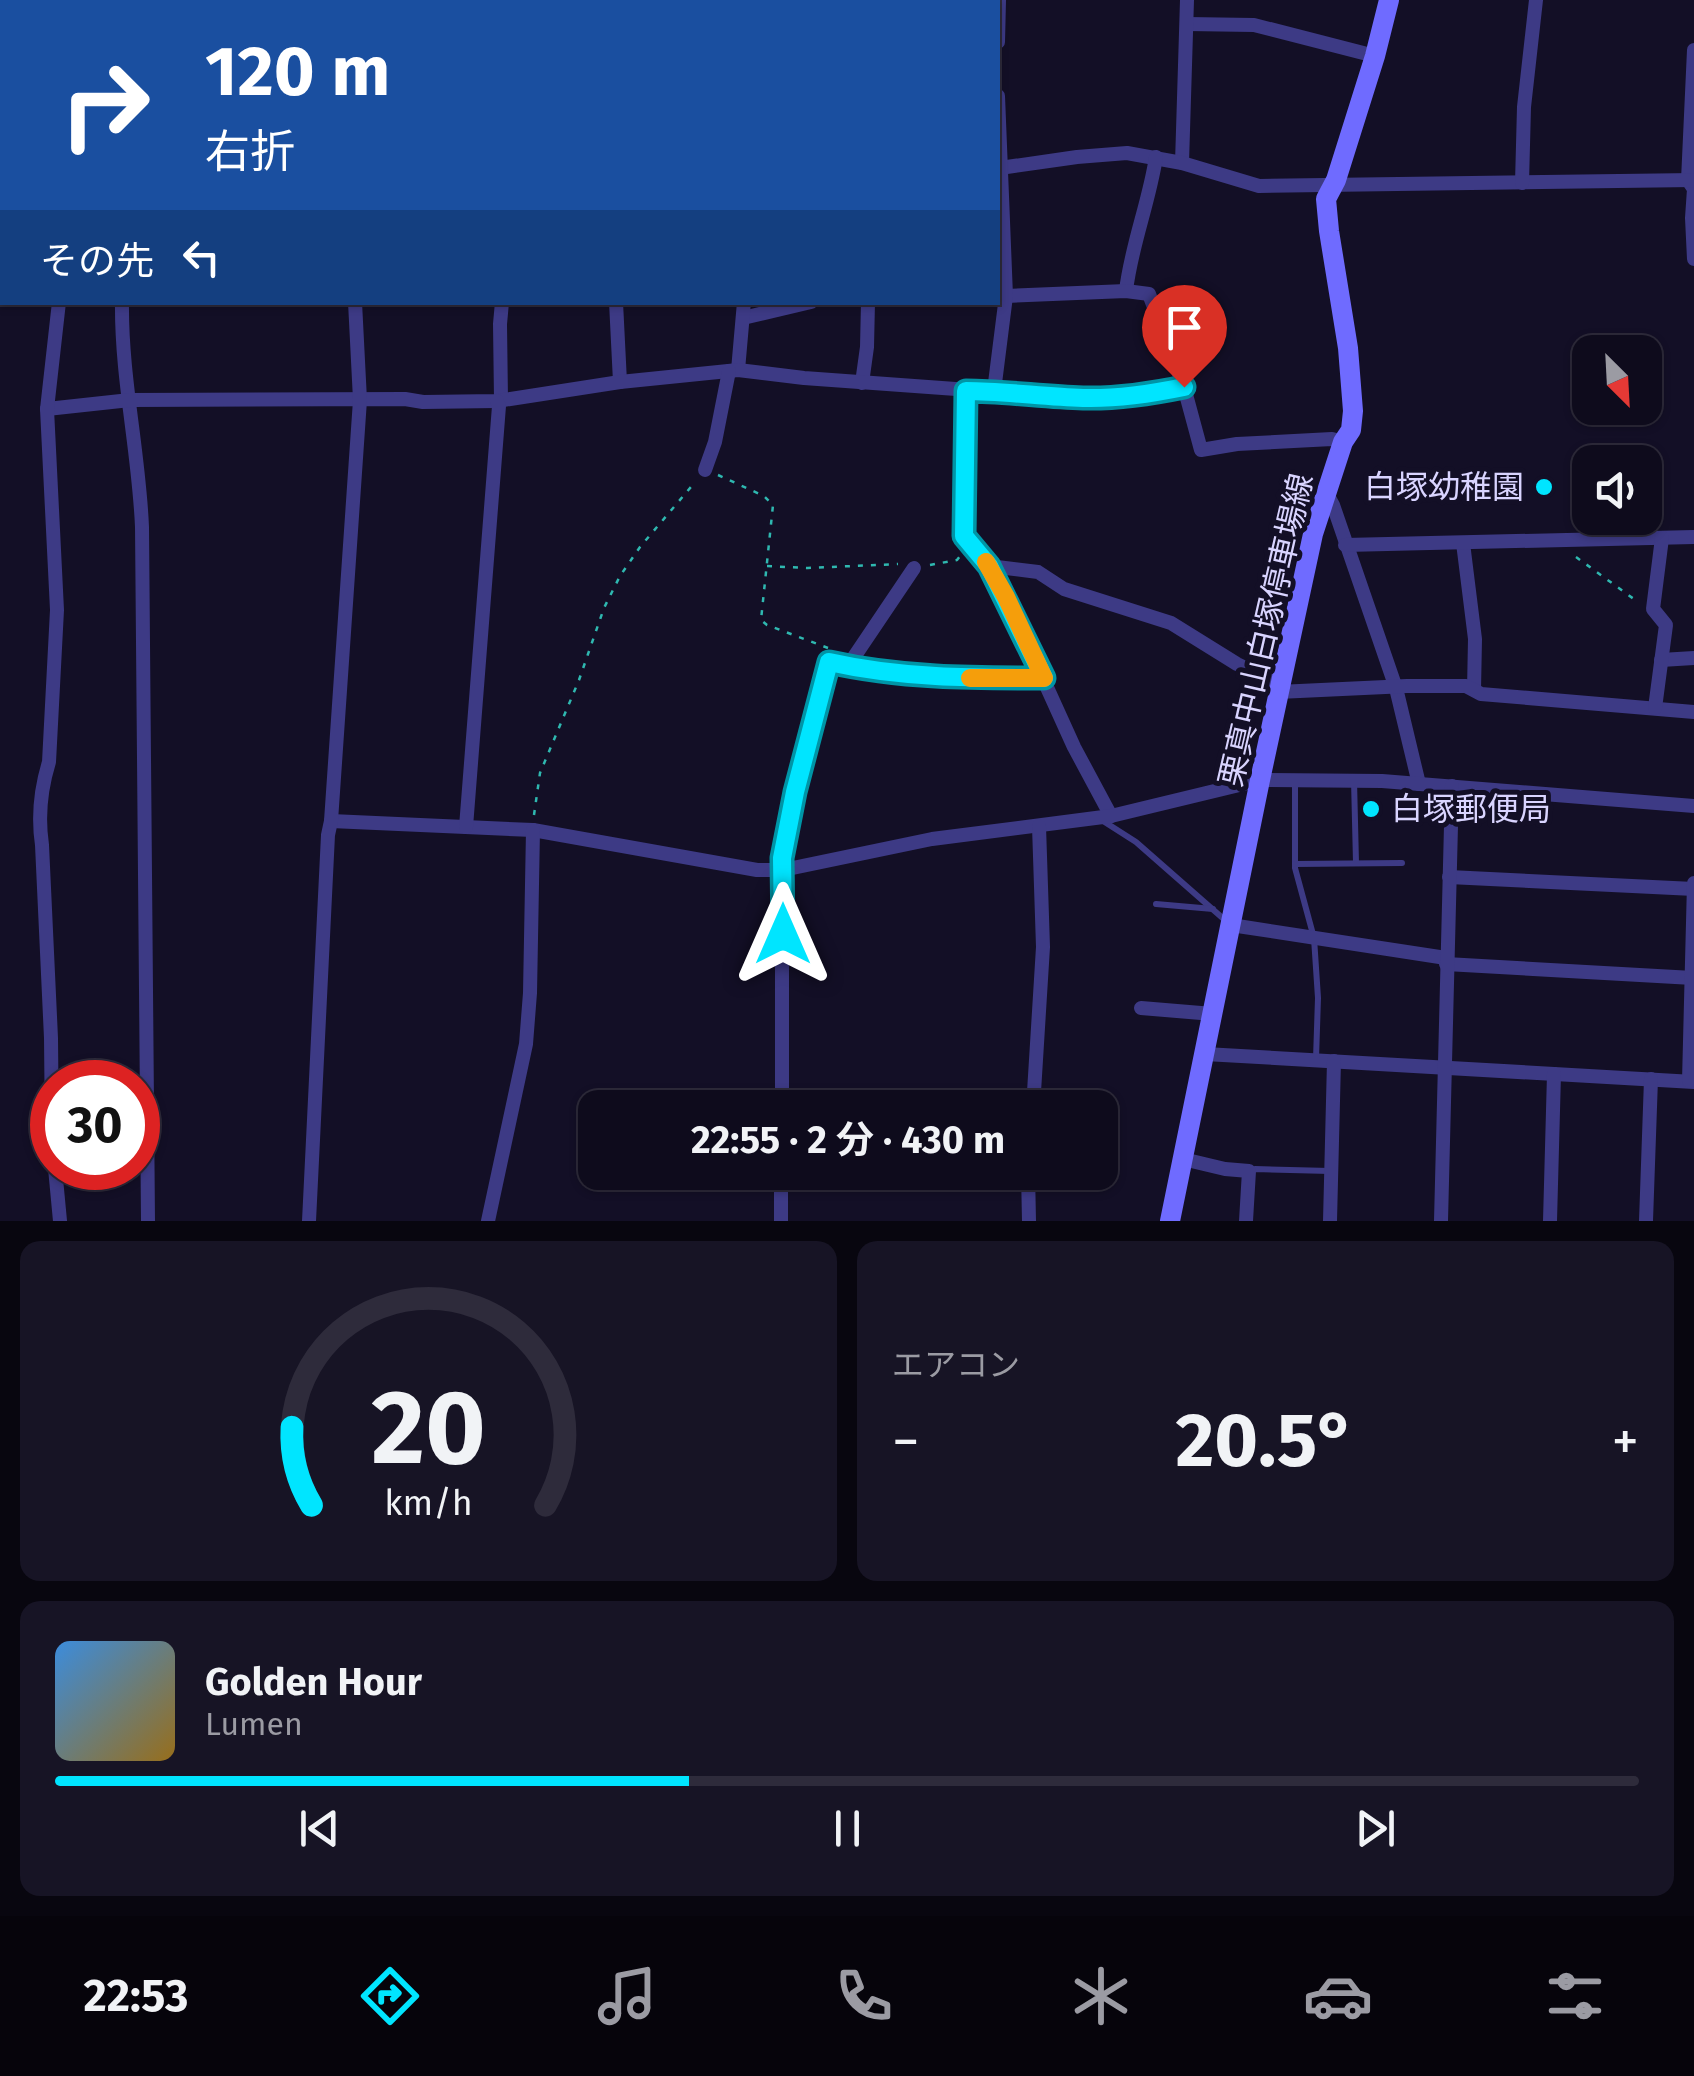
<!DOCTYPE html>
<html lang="ja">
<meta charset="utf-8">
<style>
body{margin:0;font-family:"Fira Sans","Noto Sans JP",sans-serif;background:#171425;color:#f1f3f6;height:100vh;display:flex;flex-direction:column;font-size:38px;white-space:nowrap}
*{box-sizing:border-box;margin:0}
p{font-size:32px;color:#9b9ba3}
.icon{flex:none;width:55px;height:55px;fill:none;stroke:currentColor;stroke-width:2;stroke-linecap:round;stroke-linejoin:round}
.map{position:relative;height:1221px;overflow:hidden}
.sheet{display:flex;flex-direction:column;gap:20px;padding:20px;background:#08060f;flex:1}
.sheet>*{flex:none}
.banner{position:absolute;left:0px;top:0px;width:1000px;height:305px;box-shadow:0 2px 8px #0004,0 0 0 2px #2e2b3b;background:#1a4fa0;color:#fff;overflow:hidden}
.needle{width:65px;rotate:156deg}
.controls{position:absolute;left:1572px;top:335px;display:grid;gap:20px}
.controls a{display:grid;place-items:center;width:90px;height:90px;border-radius:20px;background:#0e0b1c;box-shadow:0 2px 8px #0004,0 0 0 2px #2e2b3b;font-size:50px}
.speed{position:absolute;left:30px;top:1060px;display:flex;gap:20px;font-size:50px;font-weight:700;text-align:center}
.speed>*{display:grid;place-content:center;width:130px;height:130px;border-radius:50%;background:#0e0b1c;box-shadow:0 2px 8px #0004,0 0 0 2px #2e2b3b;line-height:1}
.speed .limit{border:15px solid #d22;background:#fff;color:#111}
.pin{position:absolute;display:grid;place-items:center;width:85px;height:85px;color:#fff;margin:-102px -42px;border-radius:50% 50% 50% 0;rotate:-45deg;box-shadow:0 0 10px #0007}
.pin .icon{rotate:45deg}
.me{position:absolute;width:110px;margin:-55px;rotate:0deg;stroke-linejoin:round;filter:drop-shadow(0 0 8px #0008)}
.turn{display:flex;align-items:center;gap:35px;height:210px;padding:0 40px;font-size:45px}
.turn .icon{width:130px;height:130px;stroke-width:2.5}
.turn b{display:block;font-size:70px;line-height:85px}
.then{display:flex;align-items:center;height:95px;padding:0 40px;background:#0003;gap:20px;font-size:38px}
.big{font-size:75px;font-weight:700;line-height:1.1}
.sheet .widget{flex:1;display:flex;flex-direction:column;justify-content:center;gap:15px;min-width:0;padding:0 35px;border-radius:20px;background:#171425}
.sheet .dial{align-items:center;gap:0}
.dial svg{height:260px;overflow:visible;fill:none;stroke:#2e2b3b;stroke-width:7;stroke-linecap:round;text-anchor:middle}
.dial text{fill:#f1f3f6;stroke:none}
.song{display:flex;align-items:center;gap:30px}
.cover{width:120px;height:120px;border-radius:15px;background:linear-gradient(135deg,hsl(210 70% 55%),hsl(40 70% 35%))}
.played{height:10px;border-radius:5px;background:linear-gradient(90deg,#00e5ff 40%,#2e2b3b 40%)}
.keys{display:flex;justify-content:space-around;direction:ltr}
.heat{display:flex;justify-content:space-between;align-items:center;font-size:55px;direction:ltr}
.sheet .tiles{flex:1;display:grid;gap:20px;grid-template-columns:1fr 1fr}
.widget:last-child{grid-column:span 2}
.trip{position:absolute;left:578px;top:1090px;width:540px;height:100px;border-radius:20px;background:#0e0b1c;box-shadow:0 2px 8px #0004,0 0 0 2px #2e2b3b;font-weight:700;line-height:100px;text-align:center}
.dock{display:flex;height:160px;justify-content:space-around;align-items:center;background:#06040b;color:#9b9ba3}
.dock .icon{width:70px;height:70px}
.dock .on{color:#00e5ff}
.dock b{font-size:45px;color:#f1f3f6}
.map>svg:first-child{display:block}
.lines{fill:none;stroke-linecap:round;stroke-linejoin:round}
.path{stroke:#2fb8b0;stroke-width:2.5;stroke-dasharray:5 8;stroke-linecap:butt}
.lane{stroke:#3d3a85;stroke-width:6}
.street{stroke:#3d3a85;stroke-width:14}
.secondary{stroke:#6f6bff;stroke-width:20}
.route-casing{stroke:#0095a6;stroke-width:25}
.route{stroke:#00e5ff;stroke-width:18}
.slow{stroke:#f59e0b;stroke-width:18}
.poi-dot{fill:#00e5ff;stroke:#130f26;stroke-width:4}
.labels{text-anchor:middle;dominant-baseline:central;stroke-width:10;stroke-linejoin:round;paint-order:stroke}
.poi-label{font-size:32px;fill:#d9d4ff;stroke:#130f26;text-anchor:end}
.street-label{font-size:32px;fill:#d9d4ff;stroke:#130f26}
</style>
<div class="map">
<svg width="1694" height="1221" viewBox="0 0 1694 1221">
<rect width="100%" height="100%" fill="#130f26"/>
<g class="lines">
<g class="path">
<path d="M718,475L764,496L773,505L761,620L767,625L828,648"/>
<path d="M1576,557L1638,602"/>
<path d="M930,565L957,560L960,556"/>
<path d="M767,566L808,568L898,564"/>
<path d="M534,815L540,773L579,680L604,608L620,576L640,547L696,481"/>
</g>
<g class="lane">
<path d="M1295,779V868L1314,938L1318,998L1316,1059"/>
<path d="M1354,780L1356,863"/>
<path d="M1100,819L1136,842L1226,921"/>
<path d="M1295,864L1402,863"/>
<path d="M1156,904L1213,909"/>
<path d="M1249,1171L1255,1169L1330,1171"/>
</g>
<g class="street">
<path d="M118,0V2"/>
<path d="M353,2L368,0"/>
<path d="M1187,24L1254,25L1375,56"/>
<path d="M998,42L999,0"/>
<path d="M1694,50L1688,180L1694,189L1692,218L1694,259"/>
<path d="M1182,163L1187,0"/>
<path d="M1000,168L1077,157L1127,153L1182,163L1259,186L1694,180"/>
<path d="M1522,183L1524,107L1536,0"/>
<path d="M1126,291C1131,246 1149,203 1156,157"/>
<path d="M1006,296L1126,291L1149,294L1184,387L1201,450L1237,444L1332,439L1343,442"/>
<path d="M122,302C121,377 139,452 142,527L148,1221"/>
<path d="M616,302L620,382"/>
<path d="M743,318L811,302"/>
<path d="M738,370L744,302"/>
<path d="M862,383L867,347L868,302"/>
<path d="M966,391L964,536L989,566L1006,597L1074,747L1111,816"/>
<path d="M994,391L1006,296L998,96"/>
<path d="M501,400L500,324L502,302"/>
<path d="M47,409L130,400L405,399L423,402L497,401L620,382L738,370L804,378L1080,398L1143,395L1184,387"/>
<path d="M705,470L715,442L729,371"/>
<path d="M1327,494L1333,505L1396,688L1419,784"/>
<path d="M1463,543L1475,639L1474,690"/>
<path d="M1345,545L1694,537"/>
<path d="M989,566L1038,572L1064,589L1171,623L1237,664L1280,685"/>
<path d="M1661,660L1694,658"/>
<path d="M848,666L914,568"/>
<path d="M1278,692L1407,686H1466L1481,694L1694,712"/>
<path d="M1655,708L1666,625L1653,609L1662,538"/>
<path d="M331,821L533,830L757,870H783L932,839L1111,816L1260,780L1382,781L1694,806"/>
<path d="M466,827L499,406L497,401"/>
<path d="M1449,877L1694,889"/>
<path d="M1231,925L1446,958"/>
<path d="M1446,964L1693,978"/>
<path d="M1141,1008L1213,1014"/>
<path d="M1205,1054L1694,1082"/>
<path d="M1689,1081L1694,883"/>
<path d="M782,1108V858L795,792L829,663C901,677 971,677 1044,678"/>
<path d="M1033,1108L1043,947L1039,826"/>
<path d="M52,1139L51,1038L42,845C38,818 41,788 49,762L57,610L47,409L59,302"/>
<path d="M1183,1159L1225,1169L1249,1171L1246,1221"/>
<path d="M55,1168L60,1221"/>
<path d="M781,1172V1221"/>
<path d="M1028,1172L1029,1221"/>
<path d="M309,1221L328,835L331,821L360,400L355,302"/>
<path d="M488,1221L526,1044L530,993L533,830"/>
<path d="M1330,1221L1334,1061"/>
<path d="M1441,1221L1452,786"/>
<path d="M1550,1221L1554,1074"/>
<path d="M1646,1221L1651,1079"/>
</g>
<path class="secondary" d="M1170,1221L1260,780L1313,534L1343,442L1351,430L1353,411L1348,348L1329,231L1326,199L1336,180L1375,56L1389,0"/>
</g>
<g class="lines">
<defs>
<path id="route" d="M783,934L782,858L795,792L829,662C900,678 971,678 1044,678L989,566L964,536L966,391C1005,391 1044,397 1083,398C1117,399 1150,394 1184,387"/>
</defs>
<use href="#route" class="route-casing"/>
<use href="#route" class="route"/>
<path class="slow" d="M970,678H1044L1006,597L986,562"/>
</g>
<g class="poi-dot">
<circle cx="1544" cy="487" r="10"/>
<circle cx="1371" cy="809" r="10"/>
</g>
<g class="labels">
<g class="poi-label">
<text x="1524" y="487">白塚幼稚園</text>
<text x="1391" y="809" text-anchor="start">白塚郵便局</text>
</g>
<g class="street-label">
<text transform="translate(1266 630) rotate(-77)">栗真中山白塚停車場線</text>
</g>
</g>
</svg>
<div class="controls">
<a><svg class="needle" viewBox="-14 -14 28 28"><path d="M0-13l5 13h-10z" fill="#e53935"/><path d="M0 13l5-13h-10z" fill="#9b9ba3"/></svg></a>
<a><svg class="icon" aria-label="sound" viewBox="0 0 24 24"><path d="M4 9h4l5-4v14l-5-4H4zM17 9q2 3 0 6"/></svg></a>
</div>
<div class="speed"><div class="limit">30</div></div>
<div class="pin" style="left:1184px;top:387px;background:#d93025"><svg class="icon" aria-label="arrive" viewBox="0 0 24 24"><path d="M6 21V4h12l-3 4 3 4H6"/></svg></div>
<svg class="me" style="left:783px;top:934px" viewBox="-20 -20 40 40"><path d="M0-17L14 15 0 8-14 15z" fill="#00e5ff" stroke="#fff" stroke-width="4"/></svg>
<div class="trip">22:55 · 2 分 · 430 m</div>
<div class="banner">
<div class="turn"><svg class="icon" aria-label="right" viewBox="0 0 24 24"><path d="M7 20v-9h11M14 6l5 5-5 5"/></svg><div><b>120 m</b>右折</div></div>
<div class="then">その先<svg class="icon" aria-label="left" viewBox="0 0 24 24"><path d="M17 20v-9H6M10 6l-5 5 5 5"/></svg></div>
</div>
</div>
<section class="sheet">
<div class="tiles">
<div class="widget dial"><svg viewBox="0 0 100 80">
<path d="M14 69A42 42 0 1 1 86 69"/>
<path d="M14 69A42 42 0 0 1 8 45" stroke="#00e5ff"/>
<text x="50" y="56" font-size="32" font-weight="700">20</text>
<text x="50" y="72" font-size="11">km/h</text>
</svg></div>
<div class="widget"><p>エアコン</p>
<div class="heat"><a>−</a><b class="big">20.5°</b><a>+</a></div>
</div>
<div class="widget">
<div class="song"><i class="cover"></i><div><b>Golden Hour</b><p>Lumen</p></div></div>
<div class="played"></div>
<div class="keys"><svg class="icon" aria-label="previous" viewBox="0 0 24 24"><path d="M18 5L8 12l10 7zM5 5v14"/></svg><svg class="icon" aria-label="pause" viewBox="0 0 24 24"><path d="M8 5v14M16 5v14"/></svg><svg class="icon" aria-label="next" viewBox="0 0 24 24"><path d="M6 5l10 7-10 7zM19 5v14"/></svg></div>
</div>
</div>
</section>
<nav class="dock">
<b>22:53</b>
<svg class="icon on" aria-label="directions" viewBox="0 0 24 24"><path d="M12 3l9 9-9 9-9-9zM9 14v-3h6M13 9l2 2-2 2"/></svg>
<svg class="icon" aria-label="music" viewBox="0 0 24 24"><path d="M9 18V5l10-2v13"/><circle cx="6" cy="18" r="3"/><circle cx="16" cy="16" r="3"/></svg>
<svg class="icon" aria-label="phone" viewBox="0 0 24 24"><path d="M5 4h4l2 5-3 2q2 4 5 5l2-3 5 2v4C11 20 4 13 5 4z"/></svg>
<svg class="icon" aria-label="climate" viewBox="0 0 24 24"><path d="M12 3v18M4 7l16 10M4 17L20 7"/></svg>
<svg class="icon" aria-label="car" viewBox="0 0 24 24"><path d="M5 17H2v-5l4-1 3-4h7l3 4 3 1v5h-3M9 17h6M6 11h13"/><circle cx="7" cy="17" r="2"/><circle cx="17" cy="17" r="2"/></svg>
<svg class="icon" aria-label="filters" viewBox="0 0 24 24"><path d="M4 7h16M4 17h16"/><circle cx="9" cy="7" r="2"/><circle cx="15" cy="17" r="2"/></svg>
</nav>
